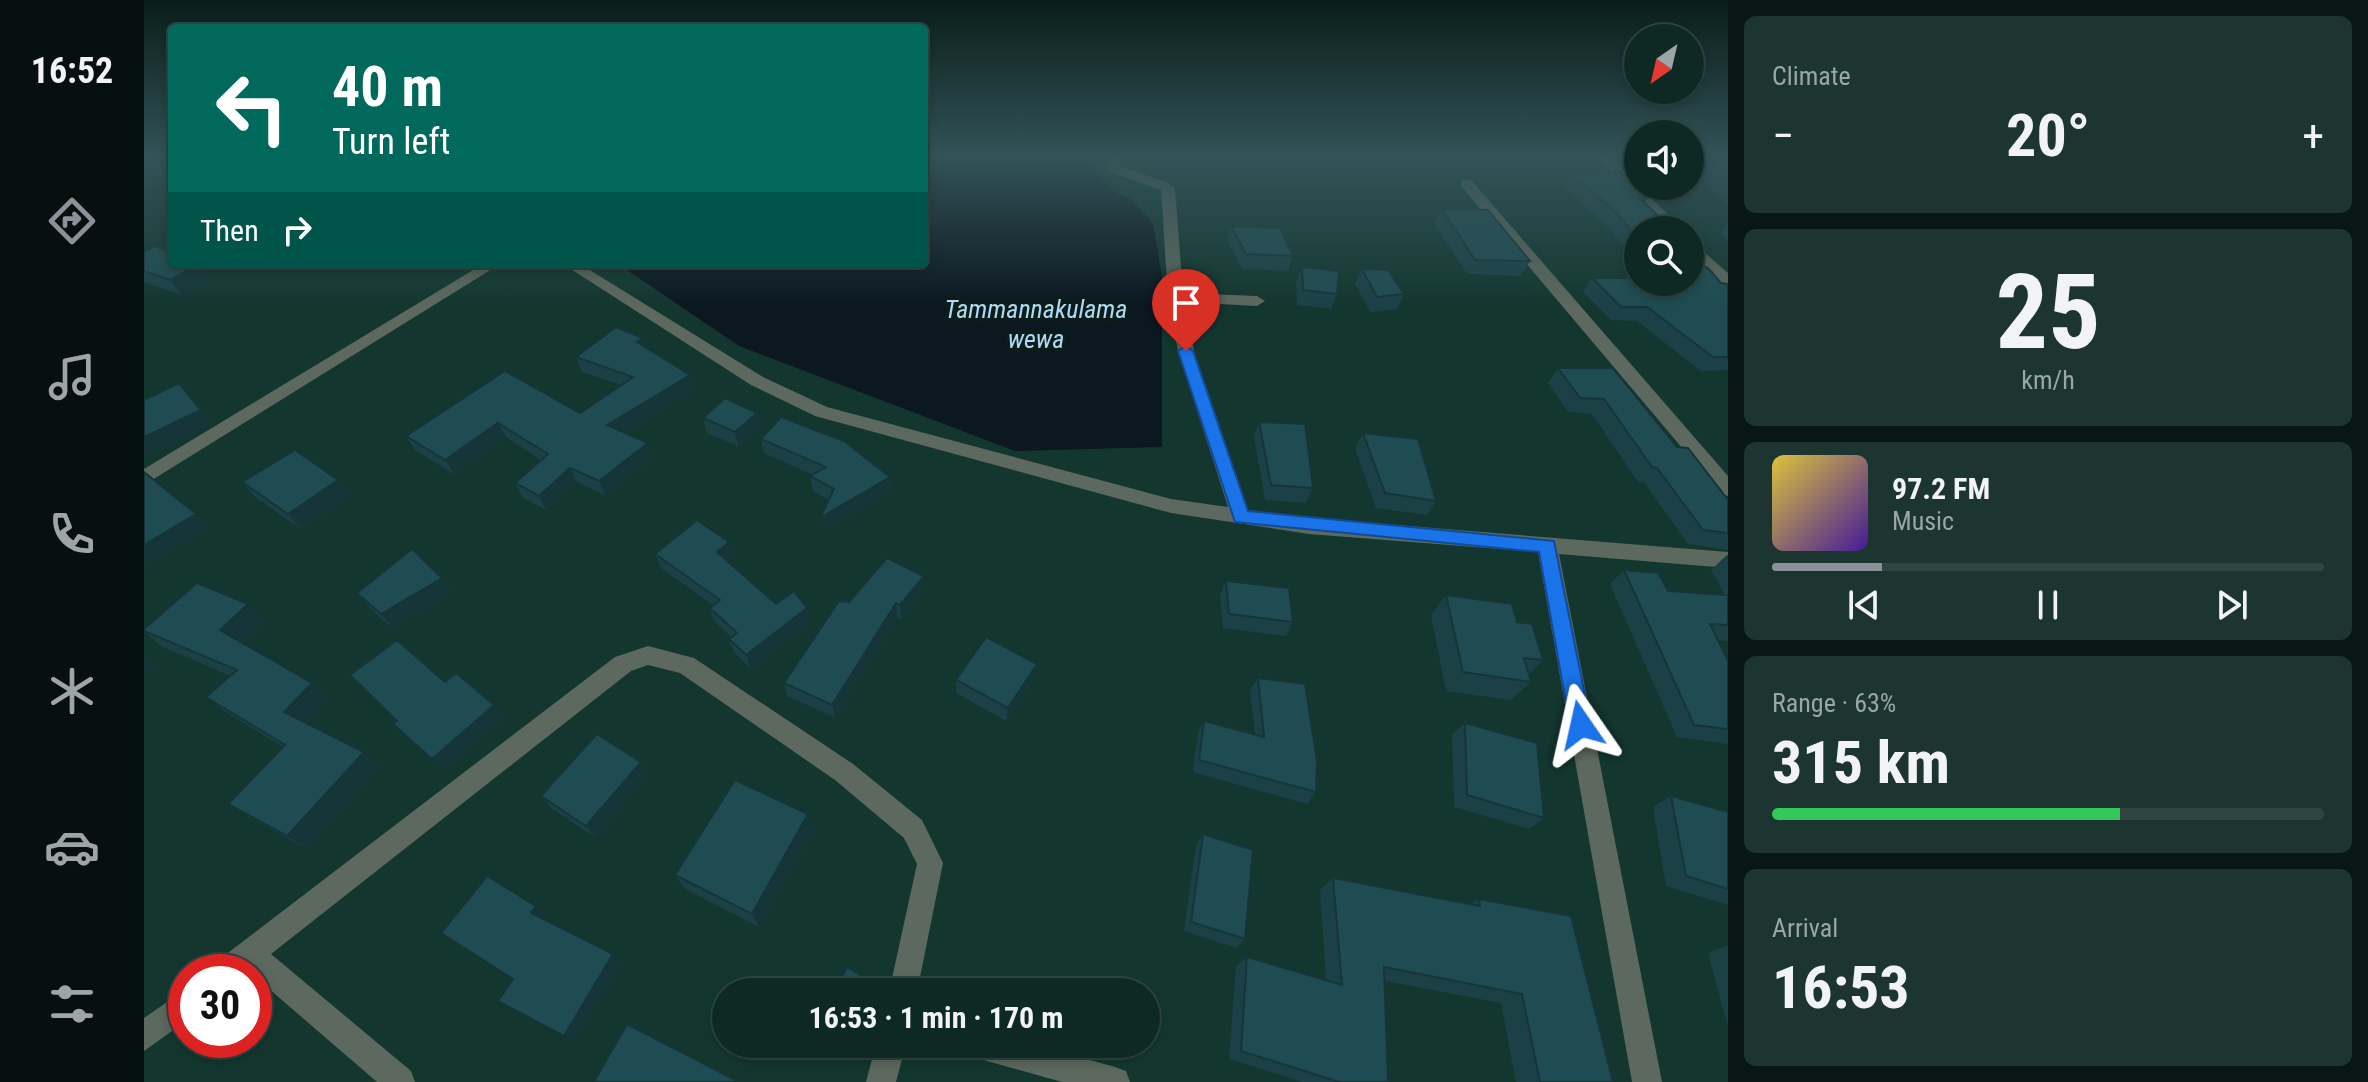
<!DOCTYPE html>
<meta charset="utf-8">
<style>
body{margin:0;font-family:"Roboto Condensed",sans-serif;background:#1c3530;color:#f1f3f6;height:100vh;display:flex;flex-direction:column;font-size:30px;white-space:nowrap}
*{box-sizing:border-box;margin:0}
p{font-size:26px;color:#9ba6a6}
.icon{flex:none;width:44px;height:44px;fill:none;stroke:currentColor;stroke-width:2;stroke-linecap:round;stroke-linejoin:round}
.map{position:relative;flex:1;overflow:hidden}
.details{display:flex;flex-direction:column;gap:16px;padding:16px;background:#081713;width:640px}
.details>*{flex:none}
.hud{position:absolute;left:24px;top:24px;width:760px;height:244px;border-radius:8px;box-shadow:0 4px 12px #0003,0 0 0 2px #2e4541;background:#00695c;color:#fff;overflow:hidden}
.needle{width:52px;rotate:214deg}
.fabs{position:absolute;left:1480px;top:24px;display:grid;gap:16px}
.fabs a{display:grid;place-items:center;width:80px;height:80px;border-radius:50%;background:#0e2923;box-shadow:0 4px 12px #0003,0 0 0 2px #2e4541;font-size:40px}
.speed{position:absolute;left:24px;top:954px;display:flex;gap:16px;font-size:40px;font-weight:700;text-align:center}
.speed>*{display:grid;place-content:center;width:104px;height:104px;border-radius:50%;background:#0e2923;box-shadow:0 4px 12px #0003,0 0 0 2px #2e4541;line-height:1}
.speed .limit{border:12px solid #d22;background:#fff;color:#111}
.pin{position:absolute;display:grid;place-items:center;width:68px;height:68px;color:#fff;margin:-82px -34px;border-radius:50% 50% 50% 0;rotate:-45deg;box-shadow:0 0 8px #0007}
.pin .icon{rotate:45deg}
.me{position:absolute;width:88px;margin:-44px;rotate:349deg;stroke-linejoin:round;filter:drop-shadow(0 0 6px #0008)}
.turn{display:flex;align-items:center;gap:28px;height:168px;padding:0 32px;font-size:36px}
.turn .icon{width:104px;height:104px;stroke-width:2.5}
.turn b{display:block;font-size:56px;line-height:68px}
.then{display:flex;align-items:center;height:76px;padding:0 32px;background:#0003;gap:16px;font-size:30px}
.big{font-size:60px;font-weight:700;line-height:1.1}
.details .card{flex:1;display:flex;flex-direction:column;justify-content:center;gap:12px;min-width:0;padding:0 28px;border-radius:12px;background:#1c3530}
.details .dial{align-items:center;gap:0}
.dial b{font-size:104px;line-height:1}
.song{display:flex;align-items:center;gap:24px}
.cover{width:96px;height:96px;border-radius:12px;background:linear-gradient(135deg,hsl(50 70% 55%),hsl(260 70% 35%))}
.played{height:8px;border-radius:4px;background:linear-gradient(90deg,#8c9099 20%,#2e4541 20%)}
.keys{display:flex;justify-content:space-around;direction:ltr}
.heat{display:flex;justify-content:space-between;align-items:center;font-size:44px;direction:ltr}
.charge{height:12px;border-radius:6px;background:linear-gradient(90deg,#34c759 63%,#2e4541 0)}
.trip{position:absolute;left:568px;top:978px;width:448px;height:80px;border-radius:40px;background:#0e2923;box-shadow:0 4px 12px #0003,0 0 0 2px #2e4541;font-weight:700;line-height:80px;text-align:center}
main{display:flex;flex:1;min-height:0}
.menu{display:flex;flex-direction:column;width:144px;justify-content:space-around;align-items:center;background:#06100e;color:#9ba6a6}
.menu .icon{width:56px;height:56px}
.menu .current{color:#8c9099}
.menu b{font-size:36px;color:#f1f3f6}
.map>svg:first-child{display:block}
.water{fill:#0b1820}
.lines{fill:none;stroke-linecap:round;stroke-linejoin:round}
.minor{fill:#5d685e;fill-rule:evenodd}
.wall{fill:#1b4147}
.shaded-wall{fill:#163539}
.building{fill:#1f4c52;stroke:#163539;stroke-width:2}
.route{fill:#1a73e8;stroke:#114b97;stroke-width:2}
.labels{text-anchor:middle;dominant-baseline:central;stroke-width:8;stroke-linejoin:round;paint-order:stroke}
.water-label{font-size:26px;font-style:italic;fill:#addbf7;stroke:#0c1c18}
</style>
<main>
<nav class="menu">
<b>16:52</b>
<svg class="icon current" aria-label="directions" viewBox="0 0 24 24"><path d="M12 3l9 9-9 9-9-9zM9 14v-3h6M13 9l2 2-2 2"/></svg>
<svg class="icon" aria-label="music" viewBox="0 0 24 24"><path d="M9 18V5l10-2v13"/><circle cx="6" cy="18" r="3"/><circle cx="16" cy="16" r="3"/></svg>
<svg class="icon" aria-label="phone" viewBox="0 0 24 24"><path d="M5 4h4l2 5-3 2q2 4 5 5l2-3 5 2v4C11 20 4 13 5 4z"/></svg>
<svg class="icon" aria-label="climate" viewBox="0 0 24 24"><path d="M12 3v18M4 7l16 10M4 17L20 7"/></svg>
<svg class="icon" aria-label="car" viewBox="0 0 24 24"><path d="M5 17H2v-5l4-1 3-4h7l3 4 3 1v5h-3M9 17h6M6 11h13"/><circle cx="7" cy="17" r="2"/><circle cx="17" cy="17" r="2"/></svg>
<svg class="icon" aria-label="filters" viewBox="0 0 24 24"><path d="M4 7h16M4 17h16"/><circle cx="9" cy="7" r="2"/><circle cx="15" cy="17" r="2"/></svg>
</nav>
<div class="map">
<svg width="1584" height="1082" viewBox="0 0 1584 1082">
<rect width="100%" height="100%" fill="#13372f"/>
<path class="water" d="M780,156H935L973,194L986,198L1009,223L1018,276V447L871,451L595,346L474,264H780Z"/>
<g class="lines">
<g class="minor">
<path d="M963,156H975L976,166L1022,182L1031,188L1039,293L1113,296L1121,301L1113,306L1041,302L1050,351L1104,510L1165,518L1584,552V568L1415,554L1518,1082H1488L1394,552L1165,534L1027,513L671,416L607,385L419,264H436L619,377L683,407L1027,499L1084,507L1034,351L1024,297L1017,190L964,171Z"/>
<path d="M1453,156H1466L1539,230H1524Z"/>
<path d="M1317,180H1327L1584,476V496L1577,494L1317,186Z"/>
<path d="M1546,240L1584,273V287L1579,285L1546,252Z"/>
<path d="M339,264H356L0,485V469Z"/>
<path d="M504,646L550,658L709,764L778,820L799,863L773,992H745L773,864L760,838L691,780L536,673L504,665L487,671L127,954L267,1071L271,1082H233L110,976V972H68L72,962L471,657Z"/>
<path d="M42,989V1021L0,1051V1018Z"/>
<path d="M732,1044H762L752,1082H722Z"/>
<path d="M821,1044H888L971,1067L982,1071L986,1082H918L836,1059L826,1054Z"/>
</g>
</g>
<g class="wall">
<path d="M1546,156H1584V206L1546,167Z"/>
<path d="M1428,174L1504,198L1501,202L1494,230V264L1464,227L1421,187Z"/>
<path d="M1298,209L1386,261L1377,276L1323,274L1290,223Z"/>
<path d="M1584,222V241L1576,233Z"/>
<path d="M1087,226L1149,256L1144,271L1098,269L1083,240Z"/>
<path d="M1546,247L1552,252L1548,257L1577,283L1584,284V370L1557,371L1493,321L1467,320L1439,292L1448,278L1546,282Z"/>
<path d="M0,252L28,264H58L67,277L38,295L0,282Z"/>
<path d="M1158,267L1193,294L1187,309L1153,305L1152,282Z"/>
<path d="M1218,269L1260,294L1253,309L1226,312L1211,284Z"/>
<path d="M502,348L550,389L480,433L509,458L461,495L433,482L402,510L378,497L371,483L397,460L362,437L310,474L271,450L262,436L436,413L477,385L438,372L432,357Z"/>
<path d="M1414,368L1533,447L1584,500V550L1544,544L1500,482H1494L1448,414L1424,412L1404,383Z"/>
<path d="M613,413L616,428L594,446L563,433L559,418Z"/>
<path d="M1115,422L1169,488L1162,503L1121,500L1110,436Z"/>
<path d="M1219,433L1292,501L1283,515L1232,508L1211,448Z"/>
<path d="M617,439L746,477L747,491L678,532L685,500L669,491L666,476L669,475L620,453Z"/>
<path d="M194,480L206,495L157,529L111,497L98,482Z"/>
<path d="M585,542L589,556L583,561L632,604L666,622L607,669L590,652L585,639L587,637L570,621L566,608L569,605L517,568L511,554Z"/>
<path d="M1583,555H1584V641L1574,640L1584,661V744L1533,737L1466,584L1480,570L1524,591L1581,595L1567,570Z"/>
<path d="M780,576V590L757,619L753,617L691,717L643,696L640,683L705,602Z"/>
<path d="M298,578L308,592L248,628L225,607L213,593Z"/>
<path d="M1082,581L1149,622L1142,636L1079,628L1076,595Z"/>
<path d="M1302,595L1373,622L1399,660L1385,674L1387,682L1367,700L1302,691L1287,615Z"/>
<path d="M122,620L99,643L168,683L185,698L162,723L236,766L163,849L105,817L84,804L139,747L82,712L62,697L87,676L19,647L0,632V629Z"/>
<path d="M893,664L891,677L862,721L812,693V680Z"/>
<path d="M1114,678L1172,792L1163,804L1049,772L1054,733L1060,721L1111,735L1106,691Z"/>
<path d="M1321,723L1400,818L1385,829L1310,807L1308,735Z"/>
<path d="M497,762L504,774L451,837L407,808L397,796Z"/>
<path d="M1527,796L1584,812V905L1522,886L1509,807Z"/>
<path d="M669,830L615,927L541,889L531,875Z"/>
<path d="M1059,834L1101,939L1092,948L1040,931L1052,845Z"/>
<path d="M1189,878L1327,904L1335,899L1469,1082H1372L1357,1003L1241,981L1244,1082H1159L1085,1059L1092,967L1103,957L1182,980L1176,890Z"/>
<path d="M1584,945V1026L1564,953Z"/>
</g>
<g class="shaded-wall">
<path d="M54,264H58L67,277L38,295L26,280Z"/>
<path d="M499,338L503,352L493,342Z"/>
<path d="M546,375L550,389L469,440L463,425Z"/>
<path d="M35,383L69,424L0,458V437Z"/>
<path d="M613,413L616,428L594,446L591,432Z"/>
<path d="M354,423L362,437L310,474L301,460Z"/>
<path d="M504,443L509,458L461,495L455,481Z"/>
<path d="M426,468L433,482L402,510L395,496Z"/>
<path d="M746,477L747,491L678,532L676,518Z"/>
<path d="M194,480L206,495L157,529L144,514Z"/>
<path d="M52,514L66,527L6,564L0,558V545Z"/>
<path d="M585,542L589,556L577,566L573,552Z"/>
<path d="M780,576V590L757,619L756,605Z"/>
<path d="M298,578L308,592L248,628L237,614Z"/>
<path d="M752,603L753,617L691,717L688,705Z"/>
<path d="M104,604L122,620L95,647L76,630Z"/>
<path d="M663,608L666,622L607,669L602,655Z"/>
<path d="M0,657L13,667L0,676Z"/>
<path d="M893,664L891,677L862,721L864,708Z"/>
<path d="M168,683L185,698L158,727L140,712Z"/>
<path d="M350,705L360,718L300,771L288,759Z"/>
<path d="M220,752L236,766L163,849L143,836Z"/>
<path d="M497,762L504,774L451,837L442,826Z"/>
<path d="M664,814L669,830L615,927L608,914Z"/>
<path d="M392,906L403,915L398,922L387,913Z"/>
<path d="M469,954L478,962L430,1042L420,1036Z"/>
</g>
<g class="building">
<path d="M1563,156H1584V177Z"/>
<path d="M1474,171L1504,198H1496L1529,230H1494V239L1473,213L1428,174Z"/>
<path d="M1298,209L1344,210L1386,261L1331,260Z"/>
<path d="M1087,226L1136,228L1149,256L1102,254Z"/>
<path d="M10,246L28,252V264H54L26,280L0,271V252Z"/>
<path d="M1546,256L1565,269L1577,283L1584,284V357H1569L1503,307H1477L1448,278H1494V282H1546Z"/>
<path d="M1158,267L1195,271L1193,294L1159,290Z"/>
<path d="M1218,269L1244,270L1260,294L1233,297Z"/>
<path d="M472,327L499,338L493,342L546,375L463,425L504,443L455,481L426,468L395,496L371,483L404,454L354,423L301,460L262,436L361,371L436,413L489,377L432,357Z"/>
<path d="M1414,368H1469L1533,447L1544,448L1584,500V533L1559,530L1513,468L1508,467L1460,399L1436,398Z"/>
<path d="M35,383L57,410L0,437V400Z"/>
<path d="M581,398L613,413L591,432L559,418Z"/>
<path d="M637,417L700,441L746,477L676,518L690,489L666,476L682,467L617,439Z"/>
<path d="M1115,422L1161,424L1169,488L1127,485Z"/>
<path d="M1219,433L1274,439L1292,501L1241,493Z"/>
<path d="M151,450L194,480L144,514L98,482Z"/>
<path d="M0,472L52,514L0,545Z"/>
<path d="M553,520L585,542L573,552L632,604L650,591L663,608L602,655L585,639L593,633L566,608L576,600L511,554Z"/>
<path d="M268,549L298,578L237,614L213,593Z"/>
<path d="M743,558L780,576L756,605L752,603L688,705L640,683L695,601L705,602Z"/>
<path d="M1480,570L1514,573L1524,591L1584,595V625L1566,624L1584,661V729L1550,725Z"/>
<path d="M1082,581L1145,588L1149,622L1085,614Z"/>
<path d="M53,583L104,604L76,630L168,683L140,712L220,752L143,836L84,804L141,745L62,697L93,670L0,631V629Z"/>
<path d="M1302,595L1368,604L1373,622L1388,624L1399,660L1380,658L1387,682L1319,672Z"/>
<path d="M842,637L893,664L864,708L812,680Z"/>
<path d="M253,640L301,682L312,673L350,705L288,759L249,724L253,721L206,675Z"/>
<path d="M1114,678L1161,684L1173,760L1172,792L1055,760L1060,721L1120,737Z"/>
<path d="M1321,723L1393,743L1400,818L1323,795Z"/>
<path d="M453,734L497,762L442,826L397,796Z"/>
<path d="M591,780L664,814L608,914L531,875Z"/>
<path d="M1527,796L1584,812V889L1542,876Z"/>
<path d="M1059,834L1109,850L1101,939L1047,922Z"/>
<path d="M343,876L392,906L387,913L469,954L420,1036L354,1001L369,979L297,933Z"/>
<path d="M1189,878L1336,906L1335,899L1427,916L1469,1082H1396L1378,994L1240,967L1244,1082H1195L1097,1051L1103,957L1198,985Z"/>
<path d="M703,967L742,990L741,992H690Z"/>
<path d="M483,1024L595,1082H450Z"/>
</g>
<linearGradient id="sky" x2="0" y2="1"><stop stop-color="#0a1e1a"/><stop offset="0.51" stop-color="#335358"/><stop offset="1" stop-color="#335358" stop-opacity="0"/></linearGradient>
<rect width="1584" height="307" fill="url(#sky)"/>
<path class="route" d="M1042,346L1049,351L1104,511L1410,541L1447,725L1444,731L1437,734L1429,731L1426,725L1395,552L1091,522L1034,351Z"/>
<g class="labels">
<g class="water-label">
<text x="892" y="309">Tammannakulama<tspan x="892" dy="30">wewa</tspan></text>
</g>
</g>
</svg>
<div class="fabs">
<a><svg class="needle" viewBox="-14 -14 28 28"><path d="M0-13l5 13h-10z" fill="#e53935"/><path d="M0 13l5-13h-10z" fill="#9ba6a6"/></svg></a>
<a><svg class="icon" aria-label="sound" viewBox="0 0 24 24"><path d="M4 9h4l5-4v14l-5-4H4zM17 9q2 3 0 6"/></svg></a>
<a><svg class="icon" aria-label="search" viewBox="0 0 24 24"><circle cx="10" cy="10" r="6"/><path d="M15 15l6 6"/></svg></a>
</div>
<div class="speed"><div class="limit">30</div></div>
<div class="pin" style="left:1042px;top:351px;background:#d93025"><svg class="icon" aria-label="arrive" viewBox="0 0 24 24"><path d="M6 21V4h12l-3 4 3 4H6"/></svg></div>
<svg class="me" style="left:1437px;top:725px" viewBox="-20 -20 40 40"><path d="M0-17L14 15 0 8-14 15z" fill="#1a73e8" stroke="#fff" stroke-width="4"/></svg>
<div class="trip">16:53 · 1 min · 170 m</div>
<div class="hud">
<div class="turn"><svg class="icon" aria-label="left" viewBox="0 0 24 24"><path d="M17 20v-9H6M10 6l-5 5 5 5"/></svg><div><b>40 m</b>Turn left</div></div>
<div class="then">Then<svg class="icon" aria-label="right" viewBox="0 0 24 24"><path d="M7 20v-9h11M14 6l5 5-5 5"/></svg></div>
</div>
</div>
<section class="details">
<div class="card"><p>Climate</p>
<div class="heat"><a>−</a><b class="big">20°</b><a>+</a></div>
</div>
<div class="card dial"><b>25</b><p>km/h</p></div>
<div class="card">
<div class="song"><i class="cover"></i><div><b>97.2 FM</b><p>Music</p></div></div>
<div class="played"></div>
<div class="keys"><svg class="icon" aria-label="previous" viewBox="0 0 24 24"><path d="M18 5L8 12l10 7zM5 5v14"/></svg><svg class="icon" aria-label="pause" viewBox="0 0 24 24"><path d="M8 5v14M16 5v14"/></svg><svg class="icon" aria-label="next" viewBox="0 0 24 24"><path d="M6 5l10 7-10 7zM19 5v14"/></svg></div>
</div>
<div class="card"><p>Range · 63%</p><b class="big">315 km</b><div class="charge"></div></div>
<div class="card"><p>Arrival</p><b class="big">16:53</b></div>
</section>
</main>
